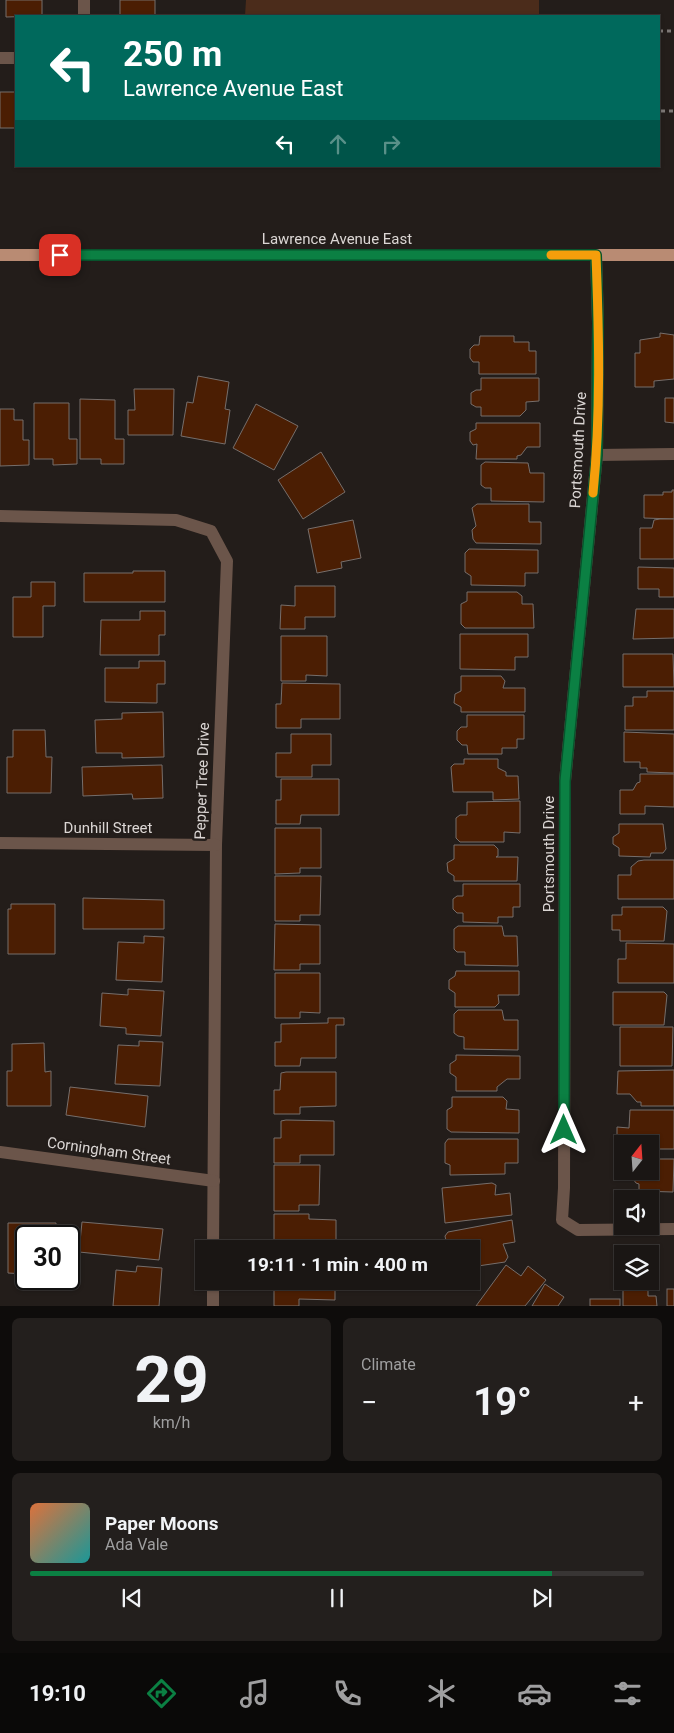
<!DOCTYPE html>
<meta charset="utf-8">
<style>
body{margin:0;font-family:Roboto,sans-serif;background:#231f1d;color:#f1f3f6;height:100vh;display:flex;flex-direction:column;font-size:19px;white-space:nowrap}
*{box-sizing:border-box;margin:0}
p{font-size:16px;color:#9f9fa0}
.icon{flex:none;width:28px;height:28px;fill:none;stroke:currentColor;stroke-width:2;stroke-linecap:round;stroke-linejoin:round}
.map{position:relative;height:1306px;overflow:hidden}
.side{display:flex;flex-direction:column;gap:12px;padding:12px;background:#0e0c0b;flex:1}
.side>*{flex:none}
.banner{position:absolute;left:15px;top:15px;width:645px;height:152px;border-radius:0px;box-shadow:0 1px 4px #0004,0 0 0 1px #383534;background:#00695c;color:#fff;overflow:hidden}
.needle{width:32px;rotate:17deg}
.controls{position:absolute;left:614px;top:1135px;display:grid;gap:10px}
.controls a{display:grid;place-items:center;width:45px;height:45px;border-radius:0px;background:#1a1614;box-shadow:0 1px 4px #0004,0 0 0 1px #383534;font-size:25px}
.speed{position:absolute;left:15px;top:1225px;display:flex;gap:10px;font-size:25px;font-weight:700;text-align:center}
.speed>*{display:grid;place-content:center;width:65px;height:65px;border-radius:50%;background:#1a1614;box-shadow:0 1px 4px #0004,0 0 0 1px #383534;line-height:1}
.speed .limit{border:2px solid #111;border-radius:8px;background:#fff;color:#111}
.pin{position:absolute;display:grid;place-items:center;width:42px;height:42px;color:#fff;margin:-21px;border-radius:10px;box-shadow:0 2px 8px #0006}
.me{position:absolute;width:55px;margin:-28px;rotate:0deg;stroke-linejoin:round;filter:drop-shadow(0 0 4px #0008)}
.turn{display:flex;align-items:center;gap:18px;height:105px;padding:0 25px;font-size:22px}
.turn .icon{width:65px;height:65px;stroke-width:2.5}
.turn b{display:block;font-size:35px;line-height:42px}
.lanes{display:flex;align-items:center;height:48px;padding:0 25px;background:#0003;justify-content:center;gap:25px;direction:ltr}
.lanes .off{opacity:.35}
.big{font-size:38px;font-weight:700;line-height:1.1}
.side .widget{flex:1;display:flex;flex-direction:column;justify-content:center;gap:8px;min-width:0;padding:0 18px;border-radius:8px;background:#231f1d}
.side .dial{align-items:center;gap:0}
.dial b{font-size:65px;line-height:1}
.song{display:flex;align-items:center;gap:15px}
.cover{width:60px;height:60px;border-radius:8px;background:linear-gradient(135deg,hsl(20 70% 55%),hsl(180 70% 35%))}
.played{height:5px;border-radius:2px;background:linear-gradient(90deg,#0b8043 85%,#383534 85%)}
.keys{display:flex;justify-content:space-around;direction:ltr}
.heat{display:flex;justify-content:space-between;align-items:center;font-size:28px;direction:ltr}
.side .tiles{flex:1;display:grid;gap:12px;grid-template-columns:1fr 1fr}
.widget:last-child{grid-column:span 2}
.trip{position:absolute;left:195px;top:1240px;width:285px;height:50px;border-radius:0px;background:#1a1614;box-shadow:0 1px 4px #0004,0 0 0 1px #383534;font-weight:700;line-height:50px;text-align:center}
.dock{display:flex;height:80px;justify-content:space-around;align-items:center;background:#0a0908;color:#9f9fa0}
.dock .icon{width:35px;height:35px}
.dock .current{color:#0b8043}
.dock b{font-size:22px;color:#f1f3f6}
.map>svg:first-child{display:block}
.green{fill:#4b2c1b}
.building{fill:#4b1e03;stroke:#766e6b}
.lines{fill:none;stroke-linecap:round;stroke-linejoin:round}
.path{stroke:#7d7875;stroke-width:3;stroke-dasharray:4 4;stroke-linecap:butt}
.minor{stroke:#6b554a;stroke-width:12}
.major{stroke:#b98b73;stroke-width:12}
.route-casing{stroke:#07532c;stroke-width:12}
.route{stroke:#0b8043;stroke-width:9}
.slow{stroke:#f59e0b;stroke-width:9}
.labels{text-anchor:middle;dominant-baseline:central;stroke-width:5;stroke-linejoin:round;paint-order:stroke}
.street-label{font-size:15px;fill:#dbd6d4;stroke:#231d1a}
</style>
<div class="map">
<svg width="674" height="1306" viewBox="0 0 674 1306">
<rect width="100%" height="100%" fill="#231d1a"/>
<path class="green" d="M246,0H539V16H245Z"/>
<g class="building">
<path d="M6,0H42V16L6,17Z"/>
<rect x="120" y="0" width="35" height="16"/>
<rect x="0" y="92" width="16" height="36"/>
<path d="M660,333L674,335V379L654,381V387H635V353H640V340L660,337Z"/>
<path d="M480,336H514V342H529V351H536V374H479V362H473L470,358V349L474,345H479Z"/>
<path d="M198,376L229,382L225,409L230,410L225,444L181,436L187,402L193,403Z"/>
<path d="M481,378H539V401L526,402V410L520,416H481V407H476L471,404V393L476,390H481Z"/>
<path d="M134,389H174L173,435H128V410H135Z"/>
<path d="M665,398H674V423L665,422Z"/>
<path d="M80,399L115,400V439H124V464H101V459H80Z"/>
<path d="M34,403H69V439H77V464L53,465V459H34Z"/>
<path d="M256,404L298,426L274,470L233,448Z"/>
<path d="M0,409H14V420H23V440H29V465L0,466Z"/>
<path d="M476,423H540V447H527L521,455L517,456V459H476L477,444L473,445L470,441V432L476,429Z"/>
<path d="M321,452L345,492L303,519L278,480Z"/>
<path d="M485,462L528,463L530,473H544V502L491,501V488H485L481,485V465Z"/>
<path d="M672,490H674V519L644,518V495H663V492H672Z"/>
<path d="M477,504H529V522H541V544L476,543L473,539L472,530L476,526L472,508Z"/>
<path d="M660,519H674V559H640V528H652L654,520Z"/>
<path d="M353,520L361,558L341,562L342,568L317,573L308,529Z"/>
<path d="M469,549L538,550V573H525V586L471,585V576L465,572V553Z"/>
<path d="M638,567L674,568V597H659V589H638Z"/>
<path d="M133,571H165V602H84V573H133Z"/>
<path d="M31,582H55V606H43V637H13V597H31Z"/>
<path d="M295,586H335V617H305V629H280L281,605L295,606Z"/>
<path d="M467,592H517L522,596V604H533L534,628H465L461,624V604L467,601Z"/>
<path d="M636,609H674V638L633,639Z"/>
<path d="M140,611H165V635H159V655H100L101,620H140Z"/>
<path d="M460,634H528V657H515V670L460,669Z"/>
<path d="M281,636H327V676L306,675V681H281Z"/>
<path d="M623,654H673L674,687H623Z"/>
<path d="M139,661H165V684H157V703L105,702V668H139Z"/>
<path d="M461,676H501L505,681L503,688H525V712H461V707L454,703L455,694L461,691Z"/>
<path d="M282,683L340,684V719H301V728H276V704H281Z"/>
<path d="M647,691H674V730H625V706H633V697H647Z"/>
<path d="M163,712L164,757L122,758V753H96L95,720L122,719V713Z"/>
<path d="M467,715H524V739H517V748H502V754H468L467,745H462L457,740V731L461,727H467Z"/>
<path d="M13,730H45L46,757H52L51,793H7V757H13Z"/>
<path d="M624,732L674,734V773L647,772V768H640V762H624Z"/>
<path d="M291,734H331V765H312V777H276V753H291Z"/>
<path d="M464,759H498V768L506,772V776H518L519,799L493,800V792H453L451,767L454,764H464Z"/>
<path d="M162,765L163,798L133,799L132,794L83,796L82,767Z"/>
<path d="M640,774H674V807L645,806V814H620V790H633L637,783L640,782Z"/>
<path d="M281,779H339V815H301L300,824H276V800H281Z"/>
<path d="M520,801V833L504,832V842H460L456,838V818L460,815H467V802Z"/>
<path d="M619,824H663L666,849L663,853H651L650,857L619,856V848L613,844V837L619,833Z"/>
<path d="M275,828H321V868H300V873L275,874Z"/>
<path d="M454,845H494L498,849V856L496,857H518L517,881H454V876L448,872L447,863L454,859Z"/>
<path d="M644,860H674V899H618V875H631V867L638,861Z"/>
<path d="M275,876H321L320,915H300V921H275Z"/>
<path d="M463,884H520V907H513V917H498V923L463,922V913H457L453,909V899L457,896H463Z"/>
<path d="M83,898L164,900V929H83Z"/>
<path d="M11,904H55V954H8V909H11Z"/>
<path d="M622,907H663L667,911L664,941H620V930H612V915H622Z"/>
<path d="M275,924L320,925V964H300V970H274Z"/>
<path d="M458,926H502L504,936H517L518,966L465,965V952H457L454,949V929Z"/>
<path d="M144,936L164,937L162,982L116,980L118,942L144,943Z"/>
<path d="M626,943L674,944V983H618V959H626Z"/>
<path d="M456,971H519V995H498L499,1003L495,1007H455V993L449,989V980L455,976Z"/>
<path d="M275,973H320V1013L300,1012V1018H275Z"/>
<path d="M128,989L164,991L161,1036L126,1034V1028L100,1026L102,993L128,995Z"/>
<path d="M613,992H664L667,995L664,1025H613Z"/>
<path d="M458,1010H502L504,1020H518V1050L464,1049V1037L458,1036L454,1033V1014Z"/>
<path d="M328,1018H344V1025H336V1058H301L300,1066H275V1042H281V1024L328,1023Z"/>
<path d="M620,1027H673L672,1066H620Z"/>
<path d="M139,1041L163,1042L160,1086L115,1084L118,1045L139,1046Z"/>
<path d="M44,1043L45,1072L51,1071V1106H7V1071H12V1044Z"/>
<path d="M456,1055L520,1056V1079H507L497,1087V1091H456V1077L450,1073V1064L456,1060Z"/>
<path d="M674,1070V1106H641V1102H637L630,1094H617L618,1071Z"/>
<path d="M286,1072H336V1106L300,1107V1114H274V1090H280L281,1073Z"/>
<path d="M70,1087L148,1096L145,1127L66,1115Z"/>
<path d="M452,1097H503L507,1101L506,1109L519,1110V1133L451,1132L447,1129V1110L452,1107Z"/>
<path d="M630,1110H674V1149H650V1144H622V1150H617V1127L629,1128Z"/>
<path d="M286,1120L334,1121V1155H300V1163H274V1138H281V1121Z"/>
<path d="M448,1139H518V1163H505V1174L450,1175V1165L445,1163V1143Z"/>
<path d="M618,1151H622V1171H650V1159H674L673,1192L639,1191V1184L636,1183L631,1176L619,1175Z"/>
<path d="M274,1165H320L319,1205H299V1211H274Z"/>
<path d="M492,1183L496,1185L495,1195L510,1193L512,1215L445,1223L442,1188Z"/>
<path d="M274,1214H309V1219L336,1220V1249H274Z"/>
<path d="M512,1220L515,1242L503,1244L508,1257L505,1262L471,1267V1249H450L447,1245L445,1236L448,1232Z"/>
<path d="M82,1222L163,1229L159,1260L79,1252Z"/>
<path d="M8,1223H56V1236H26V1274L8,1273Z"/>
<path d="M506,1265L521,1276L528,1266L546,1280L525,1306H476Z"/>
<path d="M137,1266L162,1268L159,1306H113L116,1270L136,1272Z"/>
<path d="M280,1281H335V1300L299,1299V1306H274V1283Z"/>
<path d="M545,1284L564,1297L558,1306H532Z"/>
<path d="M623,1289H648V1296H656L657,1306H623Z"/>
<rect x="667" y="1289" width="7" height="17"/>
<rect x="590" y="1299" width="30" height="7"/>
</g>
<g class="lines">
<g class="path">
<path d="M659,31H674"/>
<path d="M661,111H674"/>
</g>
<g class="minor">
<path d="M84,0V16"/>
<path d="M0,58H16"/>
<path d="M596,255L598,322L597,455L565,781L564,1188L562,1220L578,1230L674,1229"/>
<path d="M597,455L674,454"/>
<path d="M0,516L176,520L211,531L227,561L216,845L213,1249"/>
<path d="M0,843L216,845"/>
<path d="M0,1152L214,1181"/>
<path d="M213,1306V1281"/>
</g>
<path class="major" d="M0,255H674"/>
</g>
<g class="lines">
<defs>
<path id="route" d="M60,255H596L598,322L597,455L565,781L564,1130"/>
</defs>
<use href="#route" class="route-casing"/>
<use href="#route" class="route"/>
<path class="slow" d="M551,255H596C599,334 601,414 593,493"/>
</g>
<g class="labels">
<g class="street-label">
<text x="337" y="239">Lawrence Avenue East</text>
<text transform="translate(578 450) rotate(-87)">Portsmouth Drive</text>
<text transform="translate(202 781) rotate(-88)">Pepper Tree Drive</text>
<text x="108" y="828">Dunhill Street</text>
<text transform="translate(549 854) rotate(-90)">Portsmouth Drive</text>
<text transform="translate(109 1151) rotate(8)">Corningham Street</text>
</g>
</g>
</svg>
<div class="controls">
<a><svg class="needle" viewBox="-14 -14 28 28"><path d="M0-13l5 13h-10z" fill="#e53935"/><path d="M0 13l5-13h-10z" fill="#9f9fa0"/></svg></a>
<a><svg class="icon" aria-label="sound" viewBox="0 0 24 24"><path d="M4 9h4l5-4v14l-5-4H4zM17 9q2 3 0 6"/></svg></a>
<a><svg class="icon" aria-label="layers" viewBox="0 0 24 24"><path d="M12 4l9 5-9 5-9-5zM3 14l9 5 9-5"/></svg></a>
</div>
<div class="speed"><div class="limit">30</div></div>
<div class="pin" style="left:60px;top:255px;background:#d93025"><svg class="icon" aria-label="arrive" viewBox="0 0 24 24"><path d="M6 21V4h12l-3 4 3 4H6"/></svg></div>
<svg class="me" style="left:564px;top:1130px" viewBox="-20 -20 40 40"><path d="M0-17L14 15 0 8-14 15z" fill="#0b8043" stroke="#fff" stroke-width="4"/></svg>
<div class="trip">19:11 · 1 min · 400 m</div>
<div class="banner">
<div class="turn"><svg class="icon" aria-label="left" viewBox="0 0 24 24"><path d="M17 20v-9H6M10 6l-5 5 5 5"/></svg><div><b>250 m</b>Lawrence Avenue East</div></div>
<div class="lanes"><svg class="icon" aria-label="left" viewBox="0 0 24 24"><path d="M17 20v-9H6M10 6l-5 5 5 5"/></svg><svg class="icon off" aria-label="ahead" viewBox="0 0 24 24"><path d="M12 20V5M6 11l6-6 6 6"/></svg><svg class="icon off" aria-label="right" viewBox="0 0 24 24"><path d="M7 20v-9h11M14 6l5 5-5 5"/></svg></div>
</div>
</div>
<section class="side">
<div class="tiles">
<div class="widget dial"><b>29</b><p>km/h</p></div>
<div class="widget"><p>Climate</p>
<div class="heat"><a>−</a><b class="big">19°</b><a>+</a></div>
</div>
<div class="widget">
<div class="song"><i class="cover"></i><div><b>Paper Moons</b><p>Ada Vale</p></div></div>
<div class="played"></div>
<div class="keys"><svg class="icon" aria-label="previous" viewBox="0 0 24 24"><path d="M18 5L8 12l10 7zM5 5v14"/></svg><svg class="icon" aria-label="pause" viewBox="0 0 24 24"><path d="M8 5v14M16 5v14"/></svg><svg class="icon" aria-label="next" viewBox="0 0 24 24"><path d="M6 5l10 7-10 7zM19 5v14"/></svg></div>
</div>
</div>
</section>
<nav class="dock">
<b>19:10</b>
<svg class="icon current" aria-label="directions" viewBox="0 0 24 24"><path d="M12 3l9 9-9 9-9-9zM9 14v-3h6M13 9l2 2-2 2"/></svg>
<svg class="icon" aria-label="music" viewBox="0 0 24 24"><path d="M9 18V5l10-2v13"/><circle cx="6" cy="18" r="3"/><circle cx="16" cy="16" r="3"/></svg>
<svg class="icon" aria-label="phone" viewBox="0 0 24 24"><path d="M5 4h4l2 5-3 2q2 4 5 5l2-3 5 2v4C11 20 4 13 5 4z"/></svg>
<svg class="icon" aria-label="climate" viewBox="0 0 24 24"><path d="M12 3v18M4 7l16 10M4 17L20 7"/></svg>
<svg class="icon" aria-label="car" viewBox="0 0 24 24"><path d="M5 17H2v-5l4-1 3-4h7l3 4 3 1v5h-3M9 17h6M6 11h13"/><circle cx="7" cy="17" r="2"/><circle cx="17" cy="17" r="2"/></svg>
<svg class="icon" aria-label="filters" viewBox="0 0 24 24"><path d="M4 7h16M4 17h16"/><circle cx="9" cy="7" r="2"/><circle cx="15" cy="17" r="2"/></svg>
</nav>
